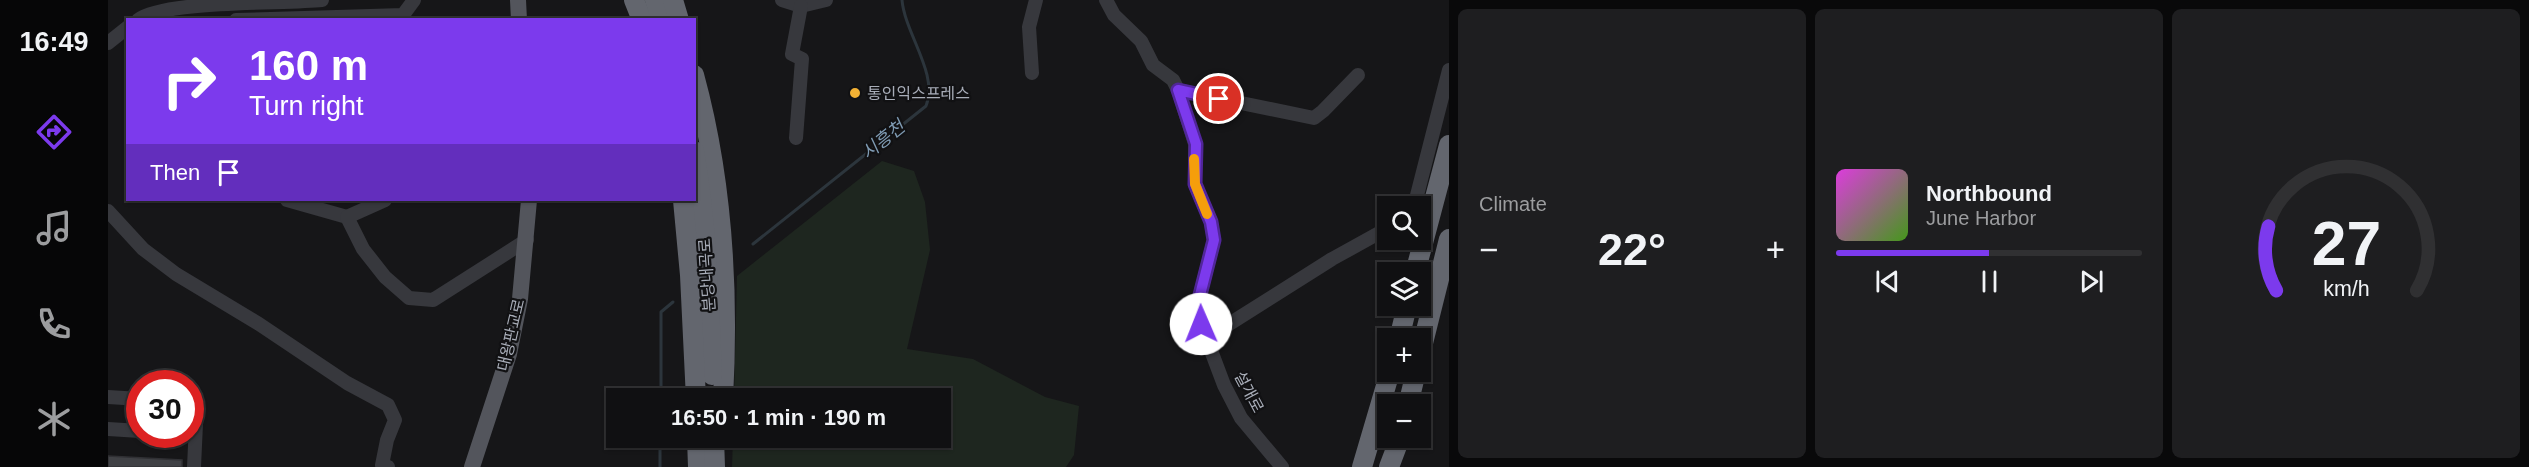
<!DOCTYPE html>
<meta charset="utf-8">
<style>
body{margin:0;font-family:Arial,"Noto Sans KR",sans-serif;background:#1e1e20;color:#f1f3f6;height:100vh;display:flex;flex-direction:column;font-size:22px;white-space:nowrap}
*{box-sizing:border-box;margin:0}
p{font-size:20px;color:#9c9d9f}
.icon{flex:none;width:33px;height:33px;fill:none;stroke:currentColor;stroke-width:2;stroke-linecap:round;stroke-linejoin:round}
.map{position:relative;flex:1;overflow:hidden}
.details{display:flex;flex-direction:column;gap:9px;padding:9px;background:#09090a;width:1080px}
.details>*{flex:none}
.banner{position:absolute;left:18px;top:18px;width:570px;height:183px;border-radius:0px;box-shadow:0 2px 4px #0004,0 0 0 2px #303032;background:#7c3aed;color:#fff;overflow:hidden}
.tools{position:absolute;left:1269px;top:196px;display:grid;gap:12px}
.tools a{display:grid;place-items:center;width:54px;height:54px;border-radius:0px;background:#101012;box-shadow:0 2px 4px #0004,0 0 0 2px #303032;font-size:30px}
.speed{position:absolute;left:18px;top:370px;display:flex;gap:12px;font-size:30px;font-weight:700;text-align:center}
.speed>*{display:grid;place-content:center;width:78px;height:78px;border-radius:50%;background:#101012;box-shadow:0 2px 4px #0004,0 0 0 2px #303032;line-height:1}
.speed .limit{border:9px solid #d22;background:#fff;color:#111}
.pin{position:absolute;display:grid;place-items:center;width:51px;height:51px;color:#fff;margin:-26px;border:3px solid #fff;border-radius:50%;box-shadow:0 2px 6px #0007}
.me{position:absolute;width:66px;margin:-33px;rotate:359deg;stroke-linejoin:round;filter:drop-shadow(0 0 4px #0008)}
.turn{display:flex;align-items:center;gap:21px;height:126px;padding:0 24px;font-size:27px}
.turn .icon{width:78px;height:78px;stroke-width:2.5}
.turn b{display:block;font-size:42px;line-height:51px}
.then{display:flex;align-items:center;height:57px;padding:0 24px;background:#0003;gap:12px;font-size:22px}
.big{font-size:45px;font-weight:800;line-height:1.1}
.details .card{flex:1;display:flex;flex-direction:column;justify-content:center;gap:9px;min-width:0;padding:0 21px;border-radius:9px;background:#1e1e20}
.details .dial{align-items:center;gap:0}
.dial svg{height:156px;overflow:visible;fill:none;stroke:#303032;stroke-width:7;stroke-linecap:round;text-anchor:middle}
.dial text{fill:#f1f3f6;stroke:none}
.song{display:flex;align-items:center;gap:18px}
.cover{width:72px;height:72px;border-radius:9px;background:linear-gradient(135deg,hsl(300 70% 55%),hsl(100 70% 35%))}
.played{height:6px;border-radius:3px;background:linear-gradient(90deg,#7c3aed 50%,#303032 50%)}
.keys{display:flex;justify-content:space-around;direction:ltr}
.heat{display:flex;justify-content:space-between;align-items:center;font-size:33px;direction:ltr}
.details .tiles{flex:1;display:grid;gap:9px;grid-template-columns:repeat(3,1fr)}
.trip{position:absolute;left:498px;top:388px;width:345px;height:60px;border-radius:0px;background:#101012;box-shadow:0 2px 4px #0004,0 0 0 2px #303032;font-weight:800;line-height:60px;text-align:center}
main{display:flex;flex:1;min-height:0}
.dock{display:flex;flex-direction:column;width:108px;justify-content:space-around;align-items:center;background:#060607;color:#9c9d9f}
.dock .icon{width:42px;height:42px}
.dock .on{color:#7c3aed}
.dock b{font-size:27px;color:#f1f3f6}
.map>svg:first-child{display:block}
.green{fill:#1e261f}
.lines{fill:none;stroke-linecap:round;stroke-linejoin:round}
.stream{stroke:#2c353c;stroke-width:3}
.building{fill:#404145;stroke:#303034;stroke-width:1.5}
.minor{stroke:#37383d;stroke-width:14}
.major{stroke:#53555c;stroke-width:16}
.highway{stroke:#63666e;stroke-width:20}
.route-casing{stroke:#51269a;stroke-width:15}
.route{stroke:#7c3aed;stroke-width:10}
.slow{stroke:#f59e0b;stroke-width:10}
.poi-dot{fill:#f2b134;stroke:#111113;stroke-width:2}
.labels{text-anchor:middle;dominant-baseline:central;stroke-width:4.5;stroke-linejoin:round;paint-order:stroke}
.poi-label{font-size:16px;fill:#a8adb8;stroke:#111113;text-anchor:start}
.street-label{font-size:16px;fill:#a8adb8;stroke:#111113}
.water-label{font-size:18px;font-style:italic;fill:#7f9bb3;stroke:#111113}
</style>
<main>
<nav class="dock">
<b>16:49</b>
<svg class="icon on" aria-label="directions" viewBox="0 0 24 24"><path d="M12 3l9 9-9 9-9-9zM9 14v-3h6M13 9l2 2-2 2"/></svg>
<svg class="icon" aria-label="music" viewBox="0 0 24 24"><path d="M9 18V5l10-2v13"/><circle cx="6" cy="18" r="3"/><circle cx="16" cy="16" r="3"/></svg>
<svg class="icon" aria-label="phone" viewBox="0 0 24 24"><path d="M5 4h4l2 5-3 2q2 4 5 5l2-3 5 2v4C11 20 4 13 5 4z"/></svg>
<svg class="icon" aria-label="climate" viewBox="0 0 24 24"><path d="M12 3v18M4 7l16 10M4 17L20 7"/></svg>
</nav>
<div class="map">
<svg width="1341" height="467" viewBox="0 0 1341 467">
<rect width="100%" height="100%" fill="#161618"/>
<path class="green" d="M774,161L806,171L817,202L822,250L799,349L865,359L937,397L971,406L966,455L958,467H624L625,438H832V399H626L629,276Z"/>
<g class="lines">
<g class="stream">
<path d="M645,244L818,106C831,74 797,34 794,0"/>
<path d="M553,399V312L565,302"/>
<path d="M552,467V438"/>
</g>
</g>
<path class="building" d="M0,456L74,460V467H0Z"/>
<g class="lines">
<g class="minor">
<path d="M674,0L693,6L718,0"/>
<path d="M998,0L1006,15L1033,41L1045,65L1065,80L1070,90L1087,144V184L1103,222L1106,240L1092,295L1093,324L1116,385L1133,418L1174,467"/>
<path d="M30,20C56,0 175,4 214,0"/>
<path d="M128,20L295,15L306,0"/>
<path d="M0,43L20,27"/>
<path d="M924,73L921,27L928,0"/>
<path d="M1070,90L1206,118L1215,111L1250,75"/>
<path d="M688,138L694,59L684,54L693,6"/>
<path d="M179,200L239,217"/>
<path d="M277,200L239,217L255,249L277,277L301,298L325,300L419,240"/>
<path d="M1306,207L1341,70"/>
<path d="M0,211L35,249L68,274L151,324L239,383L280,405L287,420L279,440L274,465L280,467"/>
<path d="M1099,338L1224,259L1280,228"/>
<path d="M0,397L32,399"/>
<path d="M82,402H89L86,467"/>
<path d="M0,429L32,431"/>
</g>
<g class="major">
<path d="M410,0L411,20"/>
<path d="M364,467L401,354L412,299L421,200"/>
</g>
<g class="highway">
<path d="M526,0L534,20"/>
<path d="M547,0L554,20"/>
<path d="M565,0L571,20"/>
<path d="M586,75C615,181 621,290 615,399"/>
<path d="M586,151C599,225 601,300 604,375"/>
<path d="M575,200L582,275L588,399"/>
<path d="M1307,273L1341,145"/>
<path d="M1291,339L1299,306"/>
<path d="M1312,355L1341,239"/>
<path d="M1300,405L1308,372"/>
<path d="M589,438L590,467"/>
<path d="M606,438L607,467"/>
<path d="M1254,467L1282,372"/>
<path d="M1281,467L1292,438"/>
</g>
</g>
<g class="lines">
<defs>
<path id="route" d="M1093,324L1092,295L1106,240L1103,222L1087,184L1088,144L1070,90L1111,99"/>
</defs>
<use href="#route" class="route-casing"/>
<use href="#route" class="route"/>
<path class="slow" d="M1086,159L1087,184L1099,214"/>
</g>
<circle class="poi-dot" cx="747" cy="93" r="6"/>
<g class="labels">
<g class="poi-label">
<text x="759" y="93">통인익스프레스</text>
</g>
<g class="street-label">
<text transform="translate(599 275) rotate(-94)">분당내곡로</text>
<text transform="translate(403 335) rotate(-77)">대왕판교로</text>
<text transform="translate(1141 392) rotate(62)">설개로</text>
</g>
<g class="water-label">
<text transform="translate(775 140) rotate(-39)">시흥천</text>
</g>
</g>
</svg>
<div class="tools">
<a><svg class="icon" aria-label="search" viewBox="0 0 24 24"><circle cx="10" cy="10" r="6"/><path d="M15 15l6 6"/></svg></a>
<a><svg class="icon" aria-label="layers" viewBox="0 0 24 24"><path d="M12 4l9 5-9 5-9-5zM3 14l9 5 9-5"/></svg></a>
<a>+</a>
<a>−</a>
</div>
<div class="speed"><div class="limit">30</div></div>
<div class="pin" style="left:1111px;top:99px;background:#d93025"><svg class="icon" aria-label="arrive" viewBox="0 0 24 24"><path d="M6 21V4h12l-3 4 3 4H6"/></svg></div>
<svg class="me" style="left:1093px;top:324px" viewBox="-20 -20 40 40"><circle r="19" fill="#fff"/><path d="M0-13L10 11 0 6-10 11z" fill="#7c3aed"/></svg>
<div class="trip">16:50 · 1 min · 190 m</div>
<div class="banner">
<div class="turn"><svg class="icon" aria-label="right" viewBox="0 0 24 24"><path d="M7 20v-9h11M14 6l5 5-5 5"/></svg><div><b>160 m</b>Turn right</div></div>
<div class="then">Then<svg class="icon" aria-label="arrive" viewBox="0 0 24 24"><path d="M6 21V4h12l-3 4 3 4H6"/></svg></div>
</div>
</div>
<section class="details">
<div class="tiles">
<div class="card"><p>Climate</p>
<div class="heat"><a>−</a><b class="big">22°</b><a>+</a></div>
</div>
<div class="card">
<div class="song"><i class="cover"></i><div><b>Northbound</b><p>June Harbor</p></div></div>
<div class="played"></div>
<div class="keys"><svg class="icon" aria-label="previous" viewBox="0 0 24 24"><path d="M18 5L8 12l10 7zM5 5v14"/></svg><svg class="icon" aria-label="pause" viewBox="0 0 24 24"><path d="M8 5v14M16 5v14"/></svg><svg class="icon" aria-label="next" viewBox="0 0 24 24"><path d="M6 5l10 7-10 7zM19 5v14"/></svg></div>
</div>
<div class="card dial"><svg viewBox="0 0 100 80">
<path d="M14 69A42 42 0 1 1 86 69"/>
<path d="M14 69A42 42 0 0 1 10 36" stroke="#7c3aed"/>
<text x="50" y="56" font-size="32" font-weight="700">27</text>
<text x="50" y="72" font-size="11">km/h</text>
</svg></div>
</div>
</section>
</main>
